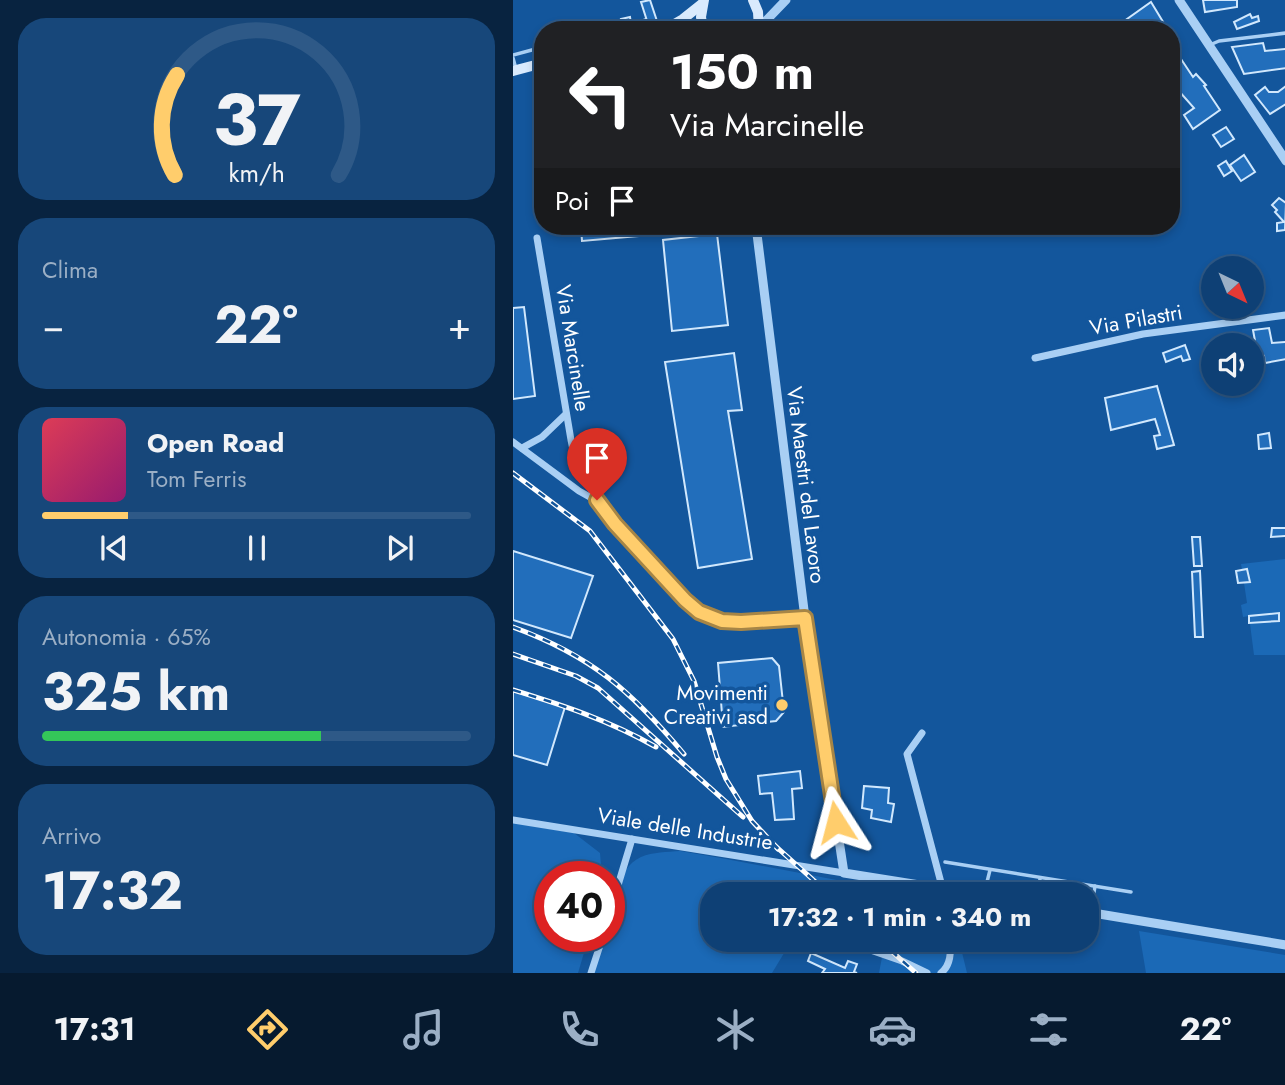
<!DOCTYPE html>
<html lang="it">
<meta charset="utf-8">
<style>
body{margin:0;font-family:Jost,sans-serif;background:#17477a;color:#f1f3f6;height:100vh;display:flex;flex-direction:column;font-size:26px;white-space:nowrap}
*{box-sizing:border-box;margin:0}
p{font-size:23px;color:#9bafc5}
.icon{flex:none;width:38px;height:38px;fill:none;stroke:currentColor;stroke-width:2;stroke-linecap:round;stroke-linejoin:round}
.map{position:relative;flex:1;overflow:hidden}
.panel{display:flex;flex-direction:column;gap:18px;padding:18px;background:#082340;width:513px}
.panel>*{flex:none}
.hud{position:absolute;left:21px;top:21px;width:646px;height:214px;border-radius:28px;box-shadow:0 4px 10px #0003,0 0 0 2px #2e5987;background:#202124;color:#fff;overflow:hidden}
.needle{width:46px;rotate:137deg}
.controls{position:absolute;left:688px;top:256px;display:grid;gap:14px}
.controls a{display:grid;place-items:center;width:63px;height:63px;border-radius:50%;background:#0e4075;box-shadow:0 4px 10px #0003,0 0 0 2px #2e5987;font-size:35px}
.speed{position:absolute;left:21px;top:861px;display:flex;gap:14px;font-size:35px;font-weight:700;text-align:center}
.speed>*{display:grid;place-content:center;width:91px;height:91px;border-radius:50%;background:#0e4075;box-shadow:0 4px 10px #0003,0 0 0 2px #2e5987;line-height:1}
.speed .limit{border:10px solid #d22;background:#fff;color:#111}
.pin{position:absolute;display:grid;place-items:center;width:60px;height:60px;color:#fff;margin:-72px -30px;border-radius:50% 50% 50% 0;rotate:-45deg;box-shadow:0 0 7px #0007}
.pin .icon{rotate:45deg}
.me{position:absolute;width:77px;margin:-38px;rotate:351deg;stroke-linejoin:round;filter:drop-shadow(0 0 5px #0008)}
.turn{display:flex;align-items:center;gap:24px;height:147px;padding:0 21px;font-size:32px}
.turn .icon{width:91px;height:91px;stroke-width:2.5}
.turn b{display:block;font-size:49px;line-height:60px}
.then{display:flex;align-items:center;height:66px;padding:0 21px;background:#0003;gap:14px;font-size:26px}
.big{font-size:52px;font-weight:700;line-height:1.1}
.panel .widget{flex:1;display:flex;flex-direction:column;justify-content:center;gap:10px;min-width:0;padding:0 24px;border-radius:28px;background:#17477a}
.panel .dial{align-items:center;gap:0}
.dial svg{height:182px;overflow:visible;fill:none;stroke:#2e5987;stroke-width:7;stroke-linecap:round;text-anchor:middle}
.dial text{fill:#f1f3f6;stroke:none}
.song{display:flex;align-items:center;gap:21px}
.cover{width:84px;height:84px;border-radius:10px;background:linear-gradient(135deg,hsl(350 70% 55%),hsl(320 70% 35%))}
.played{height:7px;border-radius:4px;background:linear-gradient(90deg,#ffcd6c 20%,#2e5987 20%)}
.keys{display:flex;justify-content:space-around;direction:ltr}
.heat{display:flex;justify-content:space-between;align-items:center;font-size:38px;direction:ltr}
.charge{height:10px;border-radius:5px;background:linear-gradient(90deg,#34c759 65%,#2e5987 0)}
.trip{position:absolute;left:187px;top:882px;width:399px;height:70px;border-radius:28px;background:#0e4075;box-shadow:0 4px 10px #0003,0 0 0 2px #2e5987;font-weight:700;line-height:70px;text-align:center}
.tab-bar{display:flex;height:112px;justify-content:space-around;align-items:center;background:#061a2f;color:#9bafc5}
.tab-bar .icon{width:49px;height:49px}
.tab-bar .active{color:#ffcd6c}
.tab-bar b{font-size:32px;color:#f1f3f6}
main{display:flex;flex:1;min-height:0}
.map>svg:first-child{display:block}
.green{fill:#1b69b6}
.building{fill:#226ebb;stroke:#d1e8fd;stroke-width:2}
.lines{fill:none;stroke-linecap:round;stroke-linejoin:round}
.service{stroke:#a9cff4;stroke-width:3.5}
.minor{stroke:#a9cff4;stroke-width:7}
.tertiary{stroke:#a9cff4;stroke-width:9}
.secondary{stroke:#d9eafd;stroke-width:10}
.rail-casing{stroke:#fff;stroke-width:5}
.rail{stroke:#13569c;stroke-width:2.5;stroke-dasharray:8;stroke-linecap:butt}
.route-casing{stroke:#a68546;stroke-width:18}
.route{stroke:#ffcd6c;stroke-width:12}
.poi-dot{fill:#ffcd6c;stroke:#13569c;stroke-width:2.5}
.labels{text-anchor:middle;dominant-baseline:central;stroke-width:7;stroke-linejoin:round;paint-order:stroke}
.street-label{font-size:21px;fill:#fff;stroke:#13569c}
.poi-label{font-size:21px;fill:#fff;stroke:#13569c;text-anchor:end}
</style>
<main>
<section class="panel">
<div class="widget dial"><svg viewBox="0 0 100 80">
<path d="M14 69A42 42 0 1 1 86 69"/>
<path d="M14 69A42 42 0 0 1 15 25" stroke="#ffcd6c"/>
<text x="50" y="56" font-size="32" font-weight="700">37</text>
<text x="50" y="72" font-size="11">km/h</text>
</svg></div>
<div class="widget"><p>Clima</p>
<div class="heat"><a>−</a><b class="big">22°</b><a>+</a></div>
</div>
<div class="widget">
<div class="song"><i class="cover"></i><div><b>Open Road</b><p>Tom Ferris</p></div></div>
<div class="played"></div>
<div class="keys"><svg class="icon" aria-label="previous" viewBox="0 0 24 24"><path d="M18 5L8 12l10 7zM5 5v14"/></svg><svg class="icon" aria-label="pause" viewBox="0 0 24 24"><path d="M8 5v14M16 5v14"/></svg><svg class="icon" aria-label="next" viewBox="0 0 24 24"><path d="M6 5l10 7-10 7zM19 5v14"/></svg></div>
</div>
<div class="widget"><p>Autonomia · 65%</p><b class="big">325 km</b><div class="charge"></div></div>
<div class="widget"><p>Arrivo</p><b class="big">17:32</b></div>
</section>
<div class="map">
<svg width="773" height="973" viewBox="0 0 773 973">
<rect width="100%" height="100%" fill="#13569c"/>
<g class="green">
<path d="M772,559V655H741L736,616L730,617L728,605L734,603L731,583H725L723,571L729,570L728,564Z"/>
<path d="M0,823L61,833L87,853L89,877H37V936H76L65,973H0Z"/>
<path d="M167,851C245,864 323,881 401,894H200V940H279L259,973H80L90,936H96C96,912 103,868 128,857C140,852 154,852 167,851Z"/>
<path d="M626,931L772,955V973H633Z"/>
<path d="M336,940H446L454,973H366L370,952Z"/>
</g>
<g class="building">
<path d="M137,0L144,21L135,24L128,2Z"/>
<path d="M690,0H724V7L692,12Z"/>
<path d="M638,2L655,30H611L607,24Z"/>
<path d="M737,14L739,18L745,16L746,21L724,29L721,22Z"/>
<path d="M117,17L118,24L133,19L136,30H107V26H110L108,19Z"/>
<path d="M750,43L752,51L773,49V68L731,74L719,47Z"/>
<path d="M666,56L680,77L683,74L693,85L691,86L707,110L680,129L671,115L681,108L658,82V61Z"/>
<path d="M773,86V104L757,114L742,95L752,87L756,92H765Z"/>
<path d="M713,127L721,139L708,147L700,135Z"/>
<path d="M731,155L742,172L728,181L717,165Z"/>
<path d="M713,161L719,171L711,176L705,166Z"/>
<path d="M766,198L773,203L772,230L764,231V223L771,222L762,212L764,210L759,205Z"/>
<path d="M68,226H124L125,236L69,241Z"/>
<path d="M204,234L215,325L159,331L150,240Z"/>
<path d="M11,307L22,396L0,399V308Z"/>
<path d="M756,328L759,343L773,342V359L752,363L751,356L745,357L740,330Z"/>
<path d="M672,345L677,359L670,361L668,356L653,362L650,353Z"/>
<path d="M221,353L229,410L215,411L239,559L185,568L152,362Z"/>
<path d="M644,386L661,445L644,449L641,436L647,435L642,419L598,430L592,398Z"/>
<path d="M756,433L758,448L746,449L745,435Z"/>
<path d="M759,528H773V536L758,537Z"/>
<path d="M679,537H687L689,566H681Z"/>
<path d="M0,551L80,576L58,638L0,620Z"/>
<path d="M734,569L737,582L725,583L723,571Z"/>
<path d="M687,571L690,637H682L679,572Z"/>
<path d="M766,613V621L736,623V616Z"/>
<path d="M259,658L266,666L271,712L263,721L210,727L205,663Z"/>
<path d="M0,691L52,707L34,765L0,755Z"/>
<path d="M287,771L289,788L279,789L281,819L262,820L259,793L247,794L245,776Z"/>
<path d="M351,786L376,788L375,803L381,804L378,822L358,818L359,810L349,808Z"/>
<path d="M298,953L332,968L335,961L344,964L341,972L344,973H309L312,969L295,961Z"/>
</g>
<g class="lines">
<g class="service">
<path d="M95,30L103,28"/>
<path d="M699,44L706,41L773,33"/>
<path d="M0,55L30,47"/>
<path d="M0,58L3,69"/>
<path d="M432,862L618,892"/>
<path d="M471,894L477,870"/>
<path d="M525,894L527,879"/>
<path d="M578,912L582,886"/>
</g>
<g class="minor">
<path d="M24,238L58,440L62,460L84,500"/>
<path d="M522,358L630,334L773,315"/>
<path d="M0,442L66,491L84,501L101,524L171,600L186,612L209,621L228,622L292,618"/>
<path d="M9,448L29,437L53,414"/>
<path d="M409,733L394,754L431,894"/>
<path d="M0,820L331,873"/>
<path d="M96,915L119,839"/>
<path d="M322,950L343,945L389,961L414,973"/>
<path d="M78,973L90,936"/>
<path d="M428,973C438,965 438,952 437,940"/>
</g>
<g class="tertiary">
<path d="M666,0L773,161"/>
<path d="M246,28L273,0"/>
<path d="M243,226L292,618L331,873L463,894"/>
<path d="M574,912L773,945"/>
</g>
<g class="secondary">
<path d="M240,0L245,12L246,30"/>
<path d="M151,30L170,19L190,3"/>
<path d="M190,30L188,17L191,0"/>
<path d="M0,71L30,63"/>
</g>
<defs>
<g id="rail">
<path d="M0,473L77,531L160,639L181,681L204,757L213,779L239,821L265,849"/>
<path d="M0,627C79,656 118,691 171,754"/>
<path d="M0,654L63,676L85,688L230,817"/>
<path d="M0,690C52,706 95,720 143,747"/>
<path d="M259,843L316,894"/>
<path d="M366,940L403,973"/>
</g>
</defs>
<use href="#rail" class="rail-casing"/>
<use href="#rail" class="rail"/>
</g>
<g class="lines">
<defs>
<path id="route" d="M84,500L102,524L172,600L186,612L209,621L228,622L292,618L323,822"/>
</defs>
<use href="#route" class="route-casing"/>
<use href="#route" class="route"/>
</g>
<circle class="poi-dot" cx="269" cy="705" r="7"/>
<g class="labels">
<g class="street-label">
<text transform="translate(623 320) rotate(-10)">Via Pilastri</text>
<text transform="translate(60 348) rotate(81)">Via Marcinelle</text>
<text transform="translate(293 485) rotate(83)">Via Maestri del Lavoro</text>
<text transform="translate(172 829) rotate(9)">Viale delle Industrie</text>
</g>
<g class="poi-label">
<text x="255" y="693">Movimenti<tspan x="255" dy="24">Creativi asd</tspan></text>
</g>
</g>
</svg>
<div class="controls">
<a><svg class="needle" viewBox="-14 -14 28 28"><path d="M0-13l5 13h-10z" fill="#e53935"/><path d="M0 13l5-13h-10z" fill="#9bafc5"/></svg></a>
<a><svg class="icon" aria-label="sound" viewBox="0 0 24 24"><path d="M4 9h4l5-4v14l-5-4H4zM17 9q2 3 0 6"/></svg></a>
</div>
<div class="speed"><div class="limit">40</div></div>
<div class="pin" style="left:84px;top:500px;background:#d93025"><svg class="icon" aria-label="arrive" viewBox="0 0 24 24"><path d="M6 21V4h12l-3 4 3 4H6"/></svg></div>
<svg class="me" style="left:323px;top:822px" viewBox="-20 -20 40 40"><path d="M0-17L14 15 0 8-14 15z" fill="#ffcd6c" stroke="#fff" stroke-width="4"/></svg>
<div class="trip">17:32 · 1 min · 340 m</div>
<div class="hud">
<div class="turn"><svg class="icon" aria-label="left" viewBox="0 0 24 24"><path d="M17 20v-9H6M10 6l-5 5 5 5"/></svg><div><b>150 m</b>Via Marcinelle</div></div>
<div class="then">Poi<svg class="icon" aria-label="arrive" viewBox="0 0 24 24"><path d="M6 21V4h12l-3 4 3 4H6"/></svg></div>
</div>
</div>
</main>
<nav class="tab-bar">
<b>17:31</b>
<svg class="icon active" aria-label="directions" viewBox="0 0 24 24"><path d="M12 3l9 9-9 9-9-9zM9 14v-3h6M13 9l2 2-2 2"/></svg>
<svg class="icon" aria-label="music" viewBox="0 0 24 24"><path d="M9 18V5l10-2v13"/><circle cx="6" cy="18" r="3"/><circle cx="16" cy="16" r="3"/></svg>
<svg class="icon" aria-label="phone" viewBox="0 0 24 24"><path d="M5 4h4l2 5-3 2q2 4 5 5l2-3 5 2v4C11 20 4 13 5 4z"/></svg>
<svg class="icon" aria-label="climate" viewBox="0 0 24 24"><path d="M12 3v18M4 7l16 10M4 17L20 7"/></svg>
<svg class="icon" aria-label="car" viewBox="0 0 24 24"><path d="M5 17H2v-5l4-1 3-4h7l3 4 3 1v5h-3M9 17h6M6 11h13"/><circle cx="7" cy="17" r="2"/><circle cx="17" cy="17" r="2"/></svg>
<svg class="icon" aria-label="filters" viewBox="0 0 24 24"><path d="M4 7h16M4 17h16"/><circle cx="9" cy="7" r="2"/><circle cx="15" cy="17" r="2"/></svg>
<b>22°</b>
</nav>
